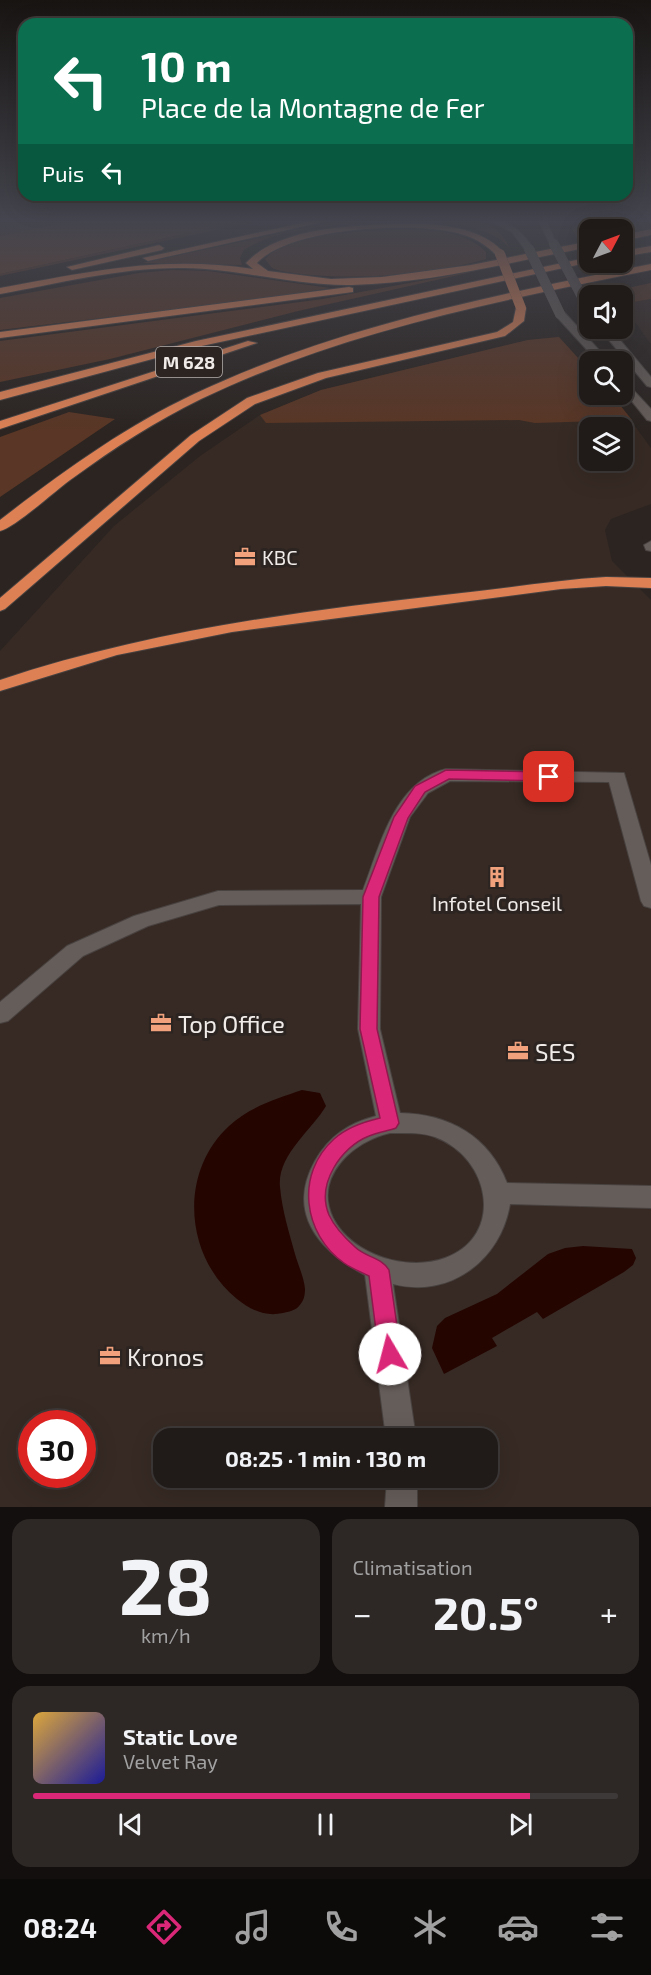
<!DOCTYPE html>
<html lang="fr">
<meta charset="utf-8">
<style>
body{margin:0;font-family:"Exo 2",sans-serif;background:#2d2826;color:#f1f3f6;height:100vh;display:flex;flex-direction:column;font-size:22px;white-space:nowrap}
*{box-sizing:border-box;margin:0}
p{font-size:20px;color:#a2a1a2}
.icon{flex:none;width:33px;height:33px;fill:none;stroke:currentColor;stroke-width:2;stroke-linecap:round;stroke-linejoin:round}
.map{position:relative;height:1507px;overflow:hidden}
.panel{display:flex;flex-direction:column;gap:12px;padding:12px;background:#120f0e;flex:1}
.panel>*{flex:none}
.guide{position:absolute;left:18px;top:18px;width:615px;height:183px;border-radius:18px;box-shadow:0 6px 24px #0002,0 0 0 2px #3d3938;background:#0b6e4f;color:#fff;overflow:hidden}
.needle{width:39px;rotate:49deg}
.fabs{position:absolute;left:579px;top:219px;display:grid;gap:12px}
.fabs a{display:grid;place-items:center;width:54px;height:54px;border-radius:12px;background:#201b19;box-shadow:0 6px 24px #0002,0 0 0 2px #3d3938;font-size:30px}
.speed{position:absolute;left:18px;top:1410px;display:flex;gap:12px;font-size:30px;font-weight:700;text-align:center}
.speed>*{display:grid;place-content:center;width:78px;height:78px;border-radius:50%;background:#201b19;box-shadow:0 6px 24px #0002,0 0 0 2px #3d3938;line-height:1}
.speed .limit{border:9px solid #d22;background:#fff;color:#111}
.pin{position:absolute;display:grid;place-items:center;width:51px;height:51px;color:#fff;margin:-26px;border-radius:12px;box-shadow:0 3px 9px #0006}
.me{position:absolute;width:66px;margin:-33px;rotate:352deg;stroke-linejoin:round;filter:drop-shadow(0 0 4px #0008)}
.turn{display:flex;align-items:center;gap:21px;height:126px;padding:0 24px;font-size:27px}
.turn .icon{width:78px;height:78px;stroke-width:2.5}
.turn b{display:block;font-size:42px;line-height:51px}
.then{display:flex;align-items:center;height:57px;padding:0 24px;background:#0003;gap:12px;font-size:22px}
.big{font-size:45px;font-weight:700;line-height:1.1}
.panel .card{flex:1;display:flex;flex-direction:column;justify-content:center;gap:9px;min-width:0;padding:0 21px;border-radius:18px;background:#2d2826}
.panel .dial{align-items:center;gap:0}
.dial b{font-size:78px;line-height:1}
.song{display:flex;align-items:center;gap:18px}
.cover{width:72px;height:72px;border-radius:9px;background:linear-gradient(135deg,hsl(40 70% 55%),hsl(240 70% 35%))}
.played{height:6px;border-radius:3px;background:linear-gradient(90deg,#db2777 85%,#3d3938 85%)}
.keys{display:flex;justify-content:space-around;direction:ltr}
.heat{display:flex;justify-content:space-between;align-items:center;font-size:33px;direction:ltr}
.panel .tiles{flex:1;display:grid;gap:12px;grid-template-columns:1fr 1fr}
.card:last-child{grid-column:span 2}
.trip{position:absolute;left:153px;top:1428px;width:345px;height:60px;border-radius:18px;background:#201b19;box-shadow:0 6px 24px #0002,0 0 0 2px #3d3938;font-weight:700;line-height:60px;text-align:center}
.dock{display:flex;height:96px;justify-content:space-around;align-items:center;background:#0d0b0a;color:#a2a1a2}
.dock .icon{width:42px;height:42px}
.dock .selected{color:#db2777}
.dock b{font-size:27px;color:#f1f3f6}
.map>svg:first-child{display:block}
.built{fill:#372a24;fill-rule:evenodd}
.green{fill:#593625}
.forest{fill:#724129}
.water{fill:#250500}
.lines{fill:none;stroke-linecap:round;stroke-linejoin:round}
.street-casing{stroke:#484240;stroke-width:2}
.secondary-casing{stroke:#484240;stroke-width:2}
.highway-casing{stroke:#484240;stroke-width:2}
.street{fill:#655d59;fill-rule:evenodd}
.secondary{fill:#655d59;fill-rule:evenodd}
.highway{fill:#dd8155;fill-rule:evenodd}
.secondary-bridge-casing{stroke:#484240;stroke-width:10;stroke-linecap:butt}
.highway-bridge-casing{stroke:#484240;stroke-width:10;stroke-linecap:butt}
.secondary-bridge{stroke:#655d59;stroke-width:10}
.highway-bridge{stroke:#dd8155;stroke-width:10}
.route{fill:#db2777;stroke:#8e194d;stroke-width:1.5}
.labels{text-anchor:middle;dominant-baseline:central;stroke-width:6;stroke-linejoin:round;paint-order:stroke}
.shield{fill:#2b2421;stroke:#b5afad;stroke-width:1.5}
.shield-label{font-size:18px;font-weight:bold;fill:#f0ebe9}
.poi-label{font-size:20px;fill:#f0ebe9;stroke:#2b2421;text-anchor:start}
.near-poi-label{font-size:24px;fill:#f0ebe9;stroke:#2b2421;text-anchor:start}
</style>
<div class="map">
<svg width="651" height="1507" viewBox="0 0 651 1507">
<rect width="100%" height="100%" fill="#2b2421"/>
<g class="built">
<path d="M651,299V344L622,304Z"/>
<path d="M559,337L589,370L590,394L612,395L651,448V504L611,519L605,530L612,561L651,600V1507H0V651L114,526L200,456L260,415L321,390L528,340ZM590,428H622V460H590ZM32,1424H82V1474H32ZM164,1438H488V1478H164Z"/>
</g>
<g class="green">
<path d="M0,220H88L0,241Z"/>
<path d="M248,220H263L0,276V274Z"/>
<path d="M342,220H468C490,223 500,228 510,249C478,205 330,223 282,234C269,237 256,243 244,250L240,258L242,265L142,263Z"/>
<path d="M583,220H651V228L623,233L622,230H590L589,240L580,242L571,228Z"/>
<path d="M406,229C433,230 466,231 486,252V259C428,276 340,282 281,271L272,268L265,259C291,231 370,231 406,229Z"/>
<path d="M485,269L298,311L110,359L0,382V341L323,299Z"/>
<path d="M172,270L208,271L330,288L262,299L0,330V298L139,273Z"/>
<path d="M651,283V299L623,304L622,296L615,295L613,291Z"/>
<path d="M559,337L589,370L590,394L612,395L632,420L535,423L519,420L266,423L260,415L321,390L528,340Z"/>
<path d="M69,412L115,419L0,497V437Z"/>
</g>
<path class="forest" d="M79,220H248L0,274V236Z"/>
<g class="water">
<path d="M302,1090L320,1093L326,1106C312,1130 277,1155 280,1187C282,1210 289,1232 295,1254C298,1265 304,1277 305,1289C305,1295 304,1301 299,1306C296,1310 288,1312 283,1313C265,1317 251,1310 237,1299C185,1257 178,1173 229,1126C249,1107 276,1099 302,1090Z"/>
<path d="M583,1246L632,1249L636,1258L633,1265L624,1272L543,1319L537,1312L492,1338L497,1346L444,1374L432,1348L437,1326L445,1318L497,1294L548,1254L565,1248Z"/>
</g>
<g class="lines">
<defs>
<g id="street">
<path d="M446,769L624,773L651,865V908L644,906L641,901L609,782L450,781L428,793L410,817L381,897L380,1029L400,1113C449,1114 489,1136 507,1183L651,1186V1208L510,1204C501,1259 451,1299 393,1284L416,1438H386L365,1275C319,1251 286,1213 315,1161C329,1136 349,1123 376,1116L358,1029L361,904L219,905L148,926L83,956L8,1021L0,1023V1002L67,946L134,916L218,891L363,890C380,846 394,782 446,769ZM390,1133C405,1133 421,1132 435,1137C491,1158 505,1236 445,1258C407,1272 352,1255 333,1218C313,1176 354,1141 390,1133Z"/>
<path d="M387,1478H417V1507H385Z"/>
</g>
<g id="secondary">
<path d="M488,220C511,220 521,231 534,249L526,251L512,232Z"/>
<path d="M538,220H546L557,246H551Z"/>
<path d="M556,312H564L610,362H598L556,316Z"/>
<path d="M599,328H610L651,377V387L647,386Z"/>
<path d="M622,378L651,409V421L647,420L622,389Z"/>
<path d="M651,541V551L646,550L644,545Z"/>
</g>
<g id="highway">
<path d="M315,220H332L148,261L143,258Z"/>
<path d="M426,224C454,226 486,231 505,254L497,256C486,244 473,237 457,233C411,222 291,227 257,263L268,271L331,279L382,277L471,265L590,241V247C511,262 432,283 352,285C295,286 241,269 184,268C122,267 61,283 0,294V288C89,272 161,255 253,269L246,263L248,261C285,223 375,224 426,224Z"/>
<path d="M651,229V235L622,241V235Z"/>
<path d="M159,245L164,248L162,250L72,270L67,267Z"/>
<path d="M651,246V252L622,257V251Z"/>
<path d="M590,257L591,262L197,347L0,400V392L196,341Z"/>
<path d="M651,264V270C498,301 343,331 201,399C156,421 114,448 73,478C57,489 16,527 0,531V520C61,473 124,427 194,394C338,326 495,295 651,264Z"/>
<path d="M349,287L353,288V292L0,338V332Z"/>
<path d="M521,305L526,308L524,321L505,336L326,378L255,404L199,441L5,609L0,611V598L191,435L247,398L318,373L497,332L513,322L516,308Z"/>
<path d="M248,341L257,343L0,429V421Z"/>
<path d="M606,577L651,578V588L606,586L561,589L232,632L117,655L0,691V680C147,631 299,611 453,594C504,589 555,580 606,577Z"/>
</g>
</defs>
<use href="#street" class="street-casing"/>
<use href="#secondary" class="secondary-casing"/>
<use href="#highway" class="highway-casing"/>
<use href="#street" class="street"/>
<use href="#secondary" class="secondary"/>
<use href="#highway" class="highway"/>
<defs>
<g id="secondary-bridge">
<path d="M554,244L588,308"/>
<path d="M529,249L560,314"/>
</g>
<path id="highway-bridge" d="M500,254L521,308"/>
</defs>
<use href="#secondary-bridge" class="secondary-bridge-casing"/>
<use href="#highway-bridge" class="highway-bridge-casing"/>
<use href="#secondary-bridge" class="secondary-bridge"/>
<use href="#highway-bridge" class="highway-bridge"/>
</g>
<linearGradient id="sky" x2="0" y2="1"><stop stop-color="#181412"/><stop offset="0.51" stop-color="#44454e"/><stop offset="1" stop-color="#44454e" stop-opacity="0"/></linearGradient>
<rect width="651" height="431" fill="url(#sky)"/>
<path class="route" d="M446,770L549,772L556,777L549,781L449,779L425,792L408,818L379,897L377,1029L399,1123L396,1128C388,1131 378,1132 369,1136C341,1147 316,1184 329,1215C335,1228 345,1238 355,1247C365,1257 383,1258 389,1270L401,1354L397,1362L390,1364L382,1362L379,1354L369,1276C361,1272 351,1268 344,1263C303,1234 295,1174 334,1139C346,1128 363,1122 380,1118L360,1029L363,897L394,817L415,786Z"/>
<defs>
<symbol id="office-bare" viewBox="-9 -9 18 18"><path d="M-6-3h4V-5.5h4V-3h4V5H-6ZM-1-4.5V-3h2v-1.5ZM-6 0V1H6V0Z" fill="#f1a17c" stroke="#2b2421" stroke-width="2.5" paint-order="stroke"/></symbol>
<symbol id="building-bare" viewBox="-9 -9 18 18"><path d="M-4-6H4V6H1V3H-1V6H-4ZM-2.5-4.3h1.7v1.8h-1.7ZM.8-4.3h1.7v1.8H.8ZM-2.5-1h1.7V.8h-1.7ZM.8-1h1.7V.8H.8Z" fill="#f1a17c" stroke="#2b2421" stroke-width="2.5" paint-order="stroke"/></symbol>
</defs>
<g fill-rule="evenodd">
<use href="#office-bare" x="230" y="542" width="30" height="30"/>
<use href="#building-bare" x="482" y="862" width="30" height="30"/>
<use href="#office-bare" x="146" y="1008" width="30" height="30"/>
<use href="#office-bare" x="503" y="1036" width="30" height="30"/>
<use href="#office-bare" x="95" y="1341" width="30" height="30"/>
</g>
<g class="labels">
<rect class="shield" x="156" y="347" width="66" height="30" rx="4.5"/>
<g class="shield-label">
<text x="189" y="362">M 628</text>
</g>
<g class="poi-label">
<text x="262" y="557">KBC</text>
<text x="497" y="903" text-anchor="middle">Infotel Conseil</text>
</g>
<g class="near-poi-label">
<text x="178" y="1023">Top Office</text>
<text x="535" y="1051">SES</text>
<text x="127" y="1356">Kronos</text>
</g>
</g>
</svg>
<div class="fabs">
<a><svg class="needle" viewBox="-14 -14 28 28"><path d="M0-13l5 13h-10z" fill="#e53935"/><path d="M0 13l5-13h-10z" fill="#a2a1a2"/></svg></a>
<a><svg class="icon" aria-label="sound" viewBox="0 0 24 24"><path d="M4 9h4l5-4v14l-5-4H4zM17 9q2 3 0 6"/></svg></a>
<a><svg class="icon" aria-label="search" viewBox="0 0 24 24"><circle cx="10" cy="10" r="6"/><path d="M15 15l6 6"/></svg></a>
<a><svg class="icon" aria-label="layers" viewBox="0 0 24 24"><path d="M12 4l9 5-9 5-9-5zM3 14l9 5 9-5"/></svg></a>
</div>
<div class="speed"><div class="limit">30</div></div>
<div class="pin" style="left:549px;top:777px;background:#d93025"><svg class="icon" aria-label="arrive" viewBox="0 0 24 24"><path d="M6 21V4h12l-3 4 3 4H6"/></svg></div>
<svg class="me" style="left:390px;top:1354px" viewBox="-20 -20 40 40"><circle r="19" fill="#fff"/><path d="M0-13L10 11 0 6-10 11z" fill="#db2777"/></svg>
<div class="trip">08:25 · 1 min · 130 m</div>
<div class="guide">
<div class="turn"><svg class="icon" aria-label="left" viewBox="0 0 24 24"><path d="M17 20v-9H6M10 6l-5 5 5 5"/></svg><div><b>10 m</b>Place de la Montagne de Fer</div></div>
<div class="then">Puis<svg class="icon" aria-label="left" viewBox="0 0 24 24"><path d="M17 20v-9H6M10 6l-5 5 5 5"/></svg></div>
</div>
</div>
<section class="panel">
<div class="tiles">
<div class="card dial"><b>28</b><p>km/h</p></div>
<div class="card"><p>Climatisation</p>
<div class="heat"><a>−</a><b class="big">20.5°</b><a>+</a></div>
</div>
<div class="card">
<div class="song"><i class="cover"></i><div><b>Static Love</b><p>Velvet Ray</p></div></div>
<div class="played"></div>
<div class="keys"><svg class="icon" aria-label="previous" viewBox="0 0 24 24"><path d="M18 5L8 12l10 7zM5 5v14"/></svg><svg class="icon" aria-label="pause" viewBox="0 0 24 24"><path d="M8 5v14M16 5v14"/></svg><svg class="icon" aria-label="next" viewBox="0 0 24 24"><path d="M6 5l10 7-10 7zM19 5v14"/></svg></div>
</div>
</div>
</section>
<nav class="dock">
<b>08:24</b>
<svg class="icon selected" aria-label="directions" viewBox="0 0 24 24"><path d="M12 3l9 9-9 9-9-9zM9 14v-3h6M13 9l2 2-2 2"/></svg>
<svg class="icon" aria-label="music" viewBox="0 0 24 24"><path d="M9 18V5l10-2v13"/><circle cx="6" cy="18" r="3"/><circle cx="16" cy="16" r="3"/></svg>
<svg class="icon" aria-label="phone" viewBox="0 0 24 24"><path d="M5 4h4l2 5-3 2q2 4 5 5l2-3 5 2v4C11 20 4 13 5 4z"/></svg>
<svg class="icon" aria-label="climate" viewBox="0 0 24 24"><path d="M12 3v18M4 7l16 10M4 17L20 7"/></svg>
<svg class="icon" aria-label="car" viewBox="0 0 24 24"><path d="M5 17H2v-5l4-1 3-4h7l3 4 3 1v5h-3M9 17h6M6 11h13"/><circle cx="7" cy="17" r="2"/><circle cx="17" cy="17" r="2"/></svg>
<svg class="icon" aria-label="filters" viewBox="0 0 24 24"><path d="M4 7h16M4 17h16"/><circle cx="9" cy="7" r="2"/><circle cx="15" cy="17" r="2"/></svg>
</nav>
